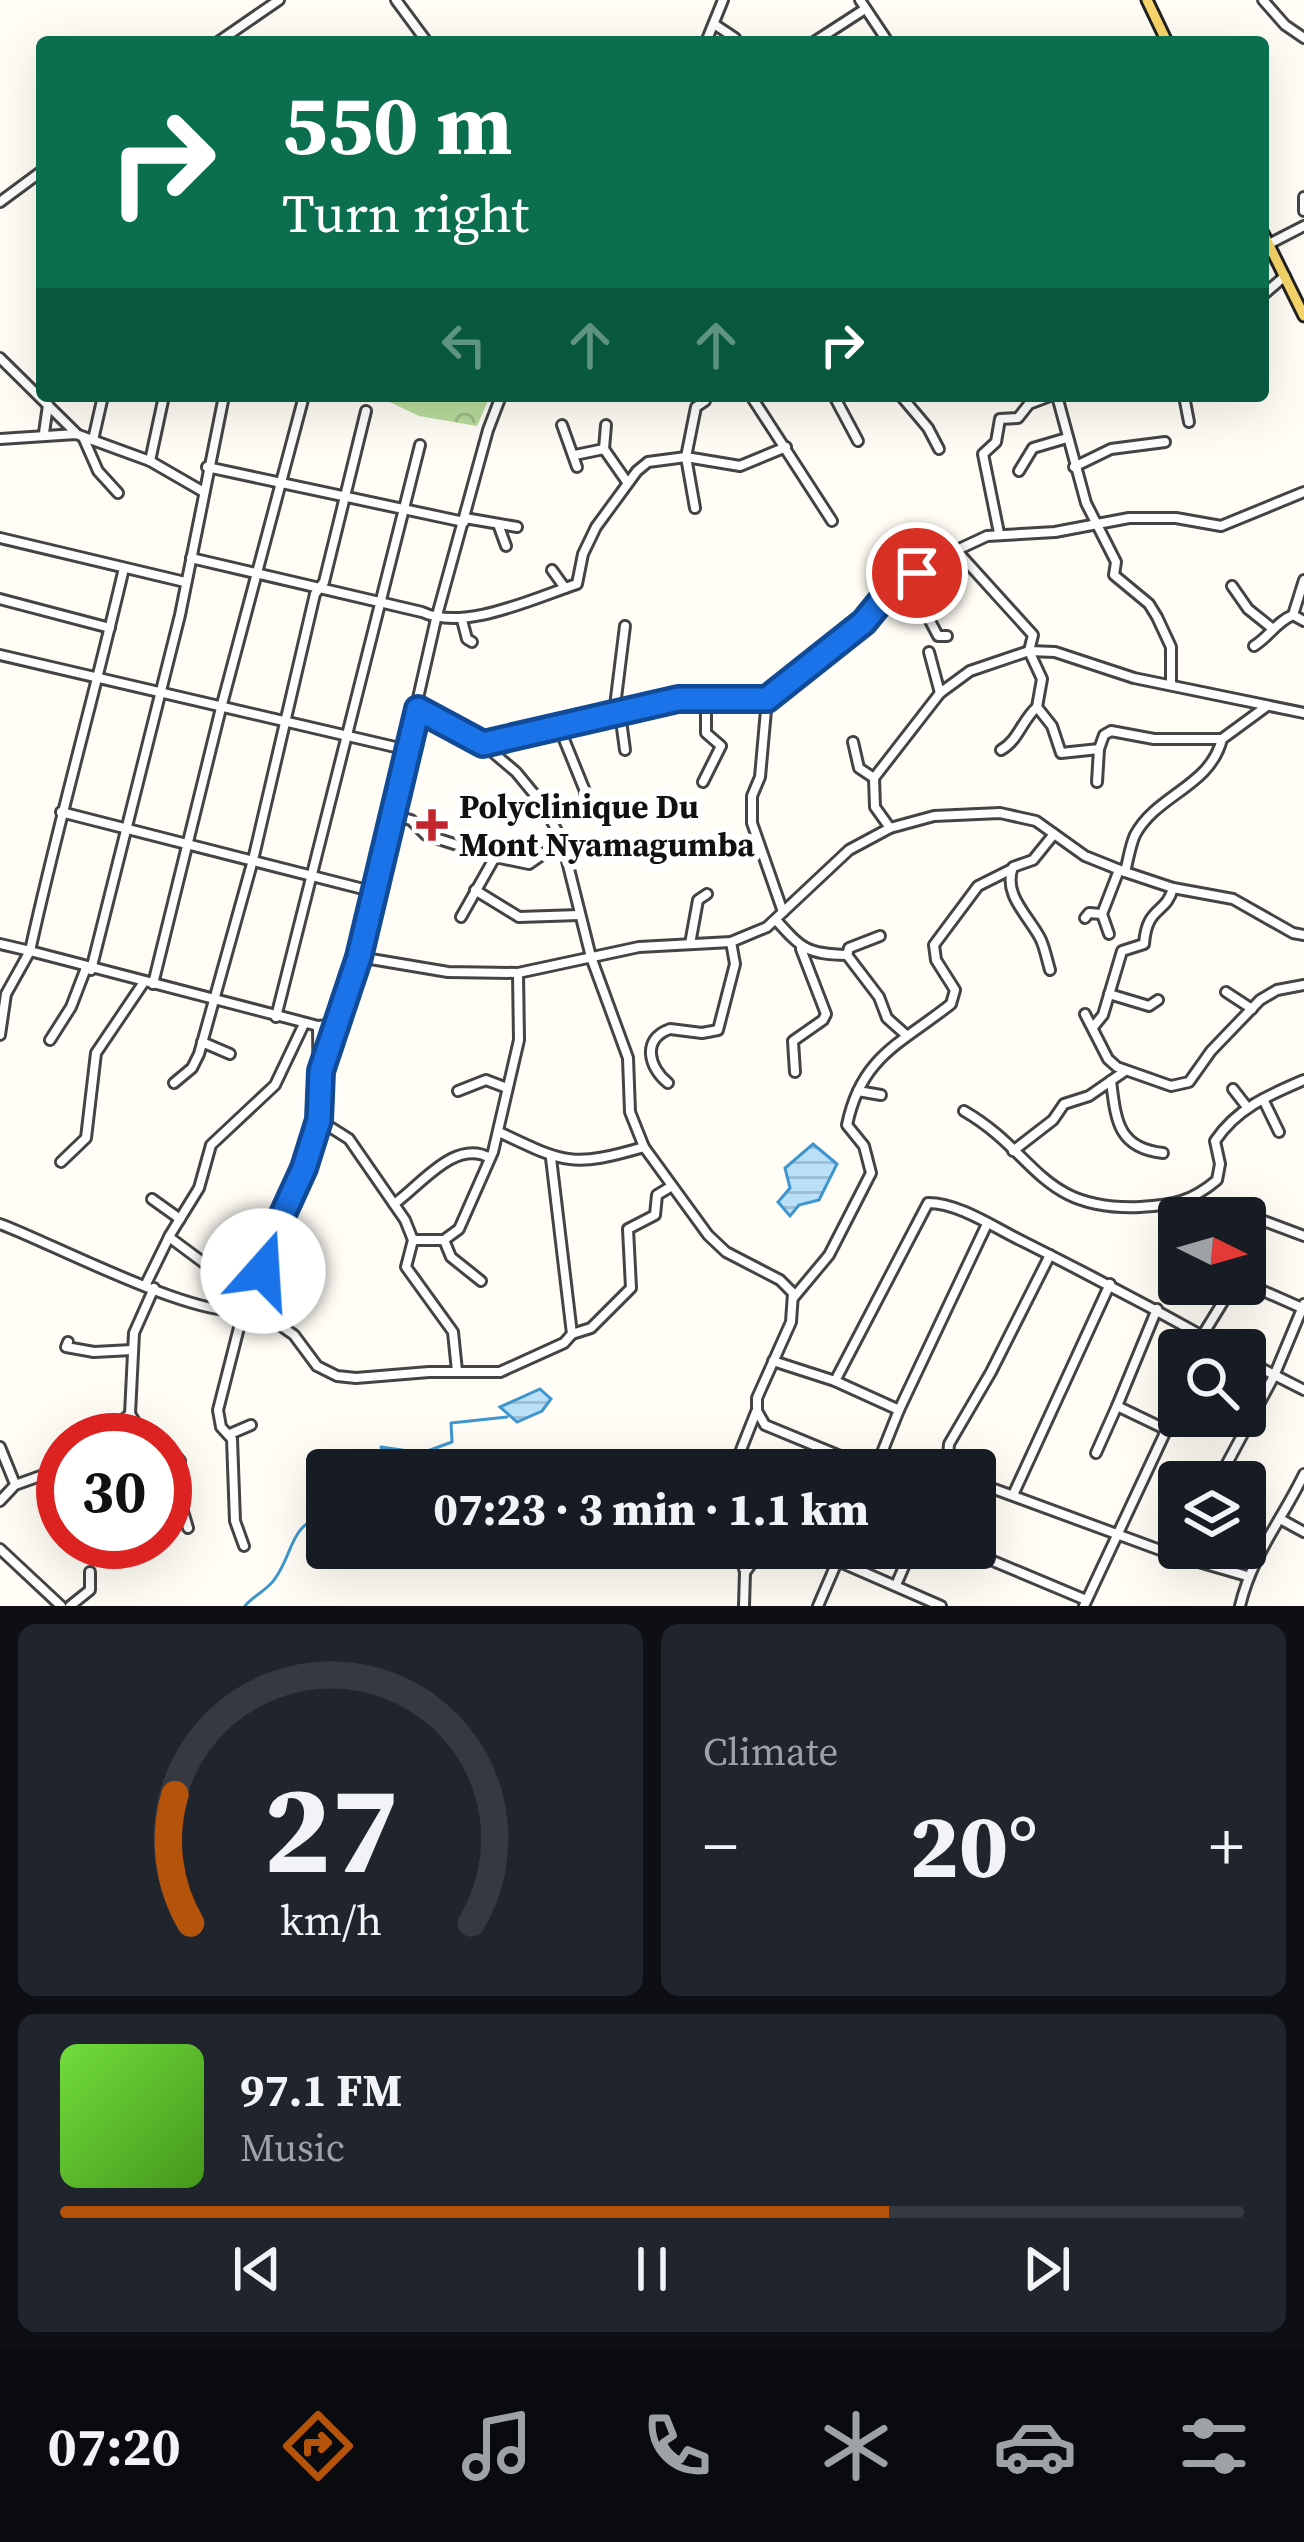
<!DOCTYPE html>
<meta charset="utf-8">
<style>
body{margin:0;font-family:"Source Serif 4",serif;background:#20242c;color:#f1f3f6;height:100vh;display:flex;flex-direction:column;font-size:45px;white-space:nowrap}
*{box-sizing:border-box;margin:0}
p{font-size:39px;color:#9ea1a6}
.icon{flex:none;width:66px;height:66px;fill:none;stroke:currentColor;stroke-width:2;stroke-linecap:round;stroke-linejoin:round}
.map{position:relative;height:1606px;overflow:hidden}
.sheet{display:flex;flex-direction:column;gap:18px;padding:18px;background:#0d0f14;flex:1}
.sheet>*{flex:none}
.hud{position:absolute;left:36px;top:36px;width:1233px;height:366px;border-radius:12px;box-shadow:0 12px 48px #0002;background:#0b6e4f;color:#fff;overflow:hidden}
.needle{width:78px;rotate:95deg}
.controls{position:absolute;left:1158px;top:1197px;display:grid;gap:24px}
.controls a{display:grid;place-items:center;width:108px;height:108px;border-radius:12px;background:#171b24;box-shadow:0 12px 48px #0002;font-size:60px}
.speed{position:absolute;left:36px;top:1413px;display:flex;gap:24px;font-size:60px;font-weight:700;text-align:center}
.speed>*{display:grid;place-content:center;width:156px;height:156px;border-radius:50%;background:#171b24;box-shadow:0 12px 48px #0002;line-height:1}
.speed .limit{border:18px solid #d22;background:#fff;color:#111}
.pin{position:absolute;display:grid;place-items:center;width:102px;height:102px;color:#fff;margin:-51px;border:6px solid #fff;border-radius:50%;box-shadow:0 3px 12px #0007}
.me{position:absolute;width:132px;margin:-66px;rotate:19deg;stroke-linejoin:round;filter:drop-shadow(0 0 9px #0008)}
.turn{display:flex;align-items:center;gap:42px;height:252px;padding:0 48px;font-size:54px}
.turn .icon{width:156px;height:156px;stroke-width:2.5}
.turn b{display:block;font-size:84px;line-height:102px}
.lanes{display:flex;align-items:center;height:114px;padding:0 48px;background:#0003;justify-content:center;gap:60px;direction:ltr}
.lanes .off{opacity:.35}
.big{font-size:90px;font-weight:800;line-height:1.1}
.sheet .tile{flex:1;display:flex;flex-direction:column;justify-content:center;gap:18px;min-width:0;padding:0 42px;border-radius:18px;background:#20242c}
.sheet .dial{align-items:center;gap:0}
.dial svg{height:312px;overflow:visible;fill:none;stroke:#363941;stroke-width:7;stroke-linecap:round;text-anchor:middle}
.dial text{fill:#f1f3f6;stroke:none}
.song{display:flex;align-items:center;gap:36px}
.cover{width:144px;height:144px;border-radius:18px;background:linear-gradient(135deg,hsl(100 70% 55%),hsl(100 70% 35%))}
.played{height:12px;border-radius:6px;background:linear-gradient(90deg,#b45309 70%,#363941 70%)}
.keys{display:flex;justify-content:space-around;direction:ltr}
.heat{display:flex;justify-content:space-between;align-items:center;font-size:66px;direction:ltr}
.sheet .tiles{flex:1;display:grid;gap:18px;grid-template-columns:1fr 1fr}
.tile:last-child{grid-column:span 2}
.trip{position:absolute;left:306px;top:1449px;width:690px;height:120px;border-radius:12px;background:#171b24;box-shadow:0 12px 48px #0002;font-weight:800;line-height:120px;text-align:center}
.tab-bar{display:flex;height:192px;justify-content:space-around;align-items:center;background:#090b0e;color:#9ea1a6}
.tab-bar .icon{width:84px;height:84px}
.tab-bar .current{color:#b45309}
.tab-bar b{font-size:54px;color:#f1f3f6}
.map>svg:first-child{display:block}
.forest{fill:url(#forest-crowns)}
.water{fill:url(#water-rules);stroke:#3f96cf;stroke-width:3}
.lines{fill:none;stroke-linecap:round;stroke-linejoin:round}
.stream{stroke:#3f96cf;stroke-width:3}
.minor-casing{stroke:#444;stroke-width:14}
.major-casing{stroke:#222;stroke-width:15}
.minor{stroke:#fff;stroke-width:8}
.major{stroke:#f9d66b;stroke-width:9}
.route-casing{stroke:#114b97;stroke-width:30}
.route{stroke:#1a73e8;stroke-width:21}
.poi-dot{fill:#c4262e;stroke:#fff;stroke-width:4.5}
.labels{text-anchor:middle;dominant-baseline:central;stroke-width:12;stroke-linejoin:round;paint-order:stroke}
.poi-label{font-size:33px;font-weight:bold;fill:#111;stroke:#fff;text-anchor:start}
</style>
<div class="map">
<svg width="1304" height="1606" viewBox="0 0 1304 1606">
<defs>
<pattern id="forest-crowns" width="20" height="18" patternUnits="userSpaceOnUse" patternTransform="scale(3)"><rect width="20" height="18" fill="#b9dc9c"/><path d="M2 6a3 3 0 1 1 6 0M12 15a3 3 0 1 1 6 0" fill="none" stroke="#9ebc85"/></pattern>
<pattern id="water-rules" width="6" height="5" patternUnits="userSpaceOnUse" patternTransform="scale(3)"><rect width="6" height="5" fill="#b9e0f7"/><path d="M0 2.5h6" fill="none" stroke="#9ebfd3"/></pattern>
</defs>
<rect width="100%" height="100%" fill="#fffdf5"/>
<path class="forest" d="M377,396H490L477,426L419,416Z"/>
<g class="water">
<path d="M813,1144L837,1164L819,1200L799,1205L790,1216L778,1202L790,1188L785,1168Z"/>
<path d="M540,1389L551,1399L542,1411L517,1422L500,1407Z"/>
</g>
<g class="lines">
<g class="stream">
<path d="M379,1470L390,1464L381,1447L422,1453L452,1442L451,1423L507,1417"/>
<path d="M245,1606C253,1596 267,1590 274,1580C295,1552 288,1524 327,1515"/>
</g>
<defs>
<g id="minor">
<path d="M396,0L427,42"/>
<path d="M860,0L888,42"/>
<path d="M1263,0L1285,25L1304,38"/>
<path d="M714,24L735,38L734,42"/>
<path d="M218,42L279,0"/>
<path d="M706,42L723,0"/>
<path d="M814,42L865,9"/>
<path d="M1304,197V211"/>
<path d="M0,202L42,171"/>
<path d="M1269,244L1304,226"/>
<path d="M1263,295L1285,276"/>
<path d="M0,358L76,433"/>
<path d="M751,396L832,521"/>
<path d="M834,396L858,441"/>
<path d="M901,396L928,428L939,449"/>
<path d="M1057,396L1086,503L1116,562L1114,575L1149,604L1157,617L1171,647V684"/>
<path d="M1184,396L1189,422"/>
<path d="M562,425L577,467"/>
<path d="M44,433L48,405"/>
<path d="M83,437L98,471L118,493"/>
<path d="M0,439L76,434L150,461L202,491"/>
<path d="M93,440L103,396"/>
<path d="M604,449L627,482"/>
<path d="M575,455L604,449L606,425"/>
<path d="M150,461L164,396"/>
<path d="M207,467L464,522"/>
<path d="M1074,467L1111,449L1165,442"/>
<path d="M1019,471L1033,448L1067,438"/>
<path d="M695,508L686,457L696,407L705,401"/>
<path d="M465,518L517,527"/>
<path d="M498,524L506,546"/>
<path d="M999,533L983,454L996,442L1000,419L1018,418L1029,404L1050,396"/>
<path d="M0,538L185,582"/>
<path d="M956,550L1033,635L1029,651L1042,679L1037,707L1052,726L1061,753L1099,749L1104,735L1111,731L1154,739H1222L1267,706"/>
<path d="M944,556V578L928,617L938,636H947"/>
<path d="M191,558L422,612C464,632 534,598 577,584L583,554L596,527L637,471L648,462L686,457L740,466L786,447"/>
<path d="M552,570L565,588"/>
<path d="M1304,580L1293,615L1304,621"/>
<path d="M1232,586L1248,609L1273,629"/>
<path d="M0,599L110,628"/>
<path d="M462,620L467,639L472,642"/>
<path d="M1254,646C1269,637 1276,622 1293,615"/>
<path d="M929,652L940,693"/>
<path d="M0,655L408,750"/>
<path d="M767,699L760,777L752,796V823L783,912"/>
<path d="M418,709L483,744L678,699H767L846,637L891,590L944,556L987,536L1055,532L1129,518H1176L1221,526L1304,492"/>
<path d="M620,713L625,750"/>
<path d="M614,714L625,626"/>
<path d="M559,727L585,791V799L579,804"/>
<path d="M853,742L859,768L874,778"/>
<path d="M483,744L516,772L544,806L562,841L591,957L628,1058L630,1112L644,1147L708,1235L726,1252L780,1280L793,1293L791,1322L757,1398V1411L765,1425L874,1470"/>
<path d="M1001,750C1018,741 1022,720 1037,707"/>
<path d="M703,782L721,746L706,733V699"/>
<path d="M1097,782L1099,749"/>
<path d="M61,812L375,892"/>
<path d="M393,815L411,820L426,835L495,857"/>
<path d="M890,828L875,807L874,778L940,693L970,671L1029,651L1055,652L1134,678L1304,713"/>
<path d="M1125,872C1128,861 1130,846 1135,835C1157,794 1210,787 1222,739"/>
<path d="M475,890L519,917L579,915"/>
<path d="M461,917L495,857L529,864L562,841"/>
<path d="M1085,918L1089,913L1102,914"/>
<path d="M776,920C802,949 807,954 847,955L879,997L887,1018L905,1034"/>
<path d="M1109,934L1102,914L1119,870"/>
<path d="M0,944L30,951C58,823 94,697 124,568"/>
<path d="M690,944L698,900L707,894"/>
<path d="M847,955L849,948L880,936"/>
<path d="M359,957L448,972L518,973L639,947L731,942L767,927L849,850L890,828L934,816L1000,813L1036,821L1085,856L1125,872L1173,888L1233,899L1293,933L1304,935"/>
<path d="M91,970L180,615L224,396"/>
<path d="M1050,970C1047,960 1045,949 1041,940C1030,917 1002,895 1013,867L1033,860L1054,834"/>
<path d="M153,984L221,708L304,396"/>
<path d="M1226,992L1252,1009"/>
<path d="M1109,994L1149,1006L1158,1000"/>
<path d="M1085,1014L1108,1059L1117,1067L1171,1086L1189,1082L1211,1051L1260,1000L1277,990L1304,985"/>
<path d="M276,1017L420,445"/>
<path d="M1094,1026L1103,1015L1122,951L1144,944C1147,905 1166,915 1173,888"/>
<path d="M0,1035L6,994L30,951L318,1026"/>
<path d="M50,1040L71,1007L86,968"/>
<path d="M202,1042L230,1054"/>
<path d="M324,1062L337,1026"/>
<path d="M795,1072L793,1041L823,1020L826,1014L801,949"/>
<path d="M1111,1081C1116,1121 1118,1148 1163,1153"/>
<path d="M174,1083L192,1068L199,1054L253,860L315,594L324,582L366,411"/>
<path d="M668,1083C649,1068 641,1039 670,1029L702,1033L718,1030L735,964L731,942"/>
<path d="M1233,1089L1247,1107"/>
<path d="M458,1091L486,1080L507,1088"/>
<path d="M858,1091L881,1095"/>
<path d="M1263,1099L1279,1132"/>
<path d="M964,1111C1037,1153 1039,1211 1140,1207C1173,1205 1191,1202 1217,1180L1220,1164L1215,1141C1237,1108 1269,1095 1304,1080"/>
<path d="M319,1120L349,1139L405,1220L413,1240L406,1267L453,1332L457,1371"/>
<path d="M499,1132C564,1163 572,1168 644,1147"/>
<path d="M1013,1151L1053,1120L1064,1104L1089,1096L1125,1071"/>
<path d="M61,1162L86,1138L96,1053L144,982"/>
<path d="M152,1199L180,1219"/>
<path d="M394,1204C421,1185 455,1138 490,1158"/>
<path d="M0,1224C46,1240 216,1331 254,1307"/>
<path d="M169,1237L208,1266L214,1265"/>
<path d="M413,1240H444L459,1229L493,1152L519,1040L518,973"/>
<path d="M444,1240L451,1257L481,1281"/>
<path d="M1245,1257L1257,1224L1264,1221L1304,1236"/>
<path d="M1245,1283L1302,1308"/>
<path d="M145,1286L170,1235L199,1188L211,1145L275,1085L304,1024"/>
<path d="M794,1297L829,1255L871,1173L864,1146L847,1125C861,1056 902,1043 951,1004L955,990L936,960L934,945L978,886L1010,870"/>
<path d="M254,1307L271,1238L304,1168L319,1120L318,1026L338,1024L359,957L436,619L488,430L501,396"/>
<path d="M254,1307L294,1335L317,1366L337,1376L356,1378L429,1372H500L564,1343L572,1334L551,1158"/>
<path d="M1157,1309L1117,1406L1167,1430"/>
<path d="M243,1312L218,1410L221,1427L232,1439L235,1521L244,1546"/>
<path d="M572,1334L591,1328L631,1288L628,1229L655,1215L657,1195L672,1186"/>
<path d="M68,1342L66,1347L94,1352L132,1350"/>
<path d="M1199,1350L1202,1336L1234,1284"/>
<path d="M1245,1360L1304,1390"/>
<path d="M773,1361L835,1381L899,1410"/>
<path d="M835,1381L928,1203C959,1203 995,1228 1022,1241C1092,1276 1160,1312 1228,1350"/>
<path d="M130,1414L142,1433L158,1440"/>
<path d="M230,1434L251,1425"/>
<path d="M99,1440L130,1414L134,1333L154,1288"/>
<path d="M165,1443L180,1461L176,1488L188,1528"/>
<path d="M0,1447L15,1484"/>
<path d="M1096,1453L1117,1406"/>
<path d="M733,1470L756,1412"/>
<path d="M807,1470L817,1448"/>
<path d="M875,1470L899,1410L987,1224"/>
<path d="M947,1470L949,1444L991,1372L1050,1255"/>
<path d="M1223,1471L1274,1376L1304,1304"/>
<path d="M975,1482L1171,1554L1247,1576"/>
<path d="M1013,1495L1110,1284"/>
<path d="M0,1501L15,1485L63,1468"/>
<path d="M1282,1520L1304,1532"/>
<path d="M738,1548L745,1572L744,1606"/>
<path d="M808,1548L941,1606"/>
<path d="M962,1548L1086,1600"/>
<path d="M0,1549L61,1606"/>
<path d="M746,1571L763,1548"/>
<path d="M896,1585L912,1548"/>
<path d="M70,1606L90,1590V1572"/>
<path d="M818,1606L843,1548"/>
<path d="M1084,1606L1179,1403"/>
<path d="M1240,1606C1252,1555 1282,1520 1304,1474"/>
</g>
<g id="major">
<path d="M1147,0L1167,42"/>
<path d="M1263,233L1304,316"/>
</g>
</defs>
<use href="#minor" class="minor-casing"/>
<use href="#major" class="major-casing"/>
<use href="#minor" class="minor"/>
<use href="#major" class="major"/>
</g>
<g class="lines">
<defs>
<path id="route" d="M263,1271L272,1238L304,1168L319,1120L321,1071L359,957L418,709L483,744L678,699H767L864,622L890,590L917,573"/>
</defs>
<use href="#route" class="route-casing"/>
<use href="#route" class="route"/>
</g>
<path class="poi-dot" d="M426 807h12v12h12v12h-12v12h-12v-12h-12v-12h12z"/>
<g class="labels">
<g class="poi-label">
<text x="459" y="806">Polyclinique Du<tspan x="459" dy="38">Mont Nyamagumba</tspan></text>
</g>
</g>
</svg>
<div class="controls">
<a><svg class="needle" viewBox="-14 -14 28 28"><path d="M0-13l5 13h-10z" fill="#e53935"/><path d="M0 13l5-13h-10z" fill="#9ea1a6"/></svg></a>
<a><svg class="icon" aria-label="search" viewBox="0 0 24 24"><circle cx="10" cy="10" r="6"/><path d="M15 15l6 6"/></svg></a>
<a><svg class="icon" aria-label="layers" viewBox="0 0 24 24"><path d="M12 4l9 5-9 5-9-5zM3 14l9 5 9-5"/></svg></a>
</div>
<div class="speed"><div class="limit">30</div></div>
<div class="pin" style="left:917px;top:573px;background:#d93025"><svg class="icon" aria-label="arrive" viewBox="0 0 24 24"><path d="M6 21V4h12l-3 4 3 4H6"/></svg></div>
<svg class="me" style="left:263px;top:1271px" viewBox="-20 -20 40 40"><circle r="19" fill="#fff"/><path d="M0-13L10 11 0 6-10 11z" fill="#1a73e8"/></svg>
<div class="trip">07:23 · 3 min · 1.1 km</div>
<div class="hud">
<div class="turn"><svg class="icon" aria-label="right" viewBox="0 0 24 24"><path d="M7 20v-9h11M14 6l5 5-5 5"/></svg><div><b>550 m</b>Turn right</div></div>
<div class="lanes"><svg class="icon off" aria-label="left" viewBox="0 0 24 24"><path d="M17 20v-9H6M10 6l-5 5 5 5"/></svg><svg class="icon off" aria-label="ahead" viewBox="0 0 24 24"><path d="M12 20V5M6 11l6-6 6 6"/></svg><svg class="icon off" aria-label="ahead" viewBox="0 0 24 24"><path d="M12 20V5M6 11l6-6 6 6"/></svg><svg class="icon" aria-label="right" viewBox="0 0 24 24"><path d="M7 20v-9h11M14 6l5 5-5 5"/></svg></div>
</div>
</div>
<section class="sheet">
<div class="tiles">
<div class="tile dial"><svg viewBox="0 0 100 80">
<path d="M14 69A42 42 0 1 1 86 69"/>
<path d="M14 69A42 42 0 0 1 10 36" stroke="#b45309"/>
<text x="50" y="56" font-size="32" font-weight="700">27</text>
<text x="50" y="72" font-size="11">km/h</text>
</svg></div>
<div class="tile"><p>Climate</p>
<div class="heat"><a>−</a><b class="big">20°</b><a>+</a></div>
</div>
<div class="tile">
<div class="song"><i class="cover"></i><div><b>97.1 FM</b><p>Music</p></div></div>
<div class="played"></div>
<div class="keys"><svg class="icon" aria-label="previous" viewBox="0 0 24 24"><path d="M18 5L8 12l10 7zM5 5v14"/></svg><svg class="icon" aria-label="pause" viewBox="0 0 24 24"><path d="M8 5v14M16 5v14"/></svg><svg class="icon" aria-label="next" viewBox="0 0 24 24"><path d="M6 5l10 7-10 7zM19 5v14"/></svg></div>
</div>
</div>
</section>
<nav class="tab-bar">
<b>07:20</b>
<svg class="icon current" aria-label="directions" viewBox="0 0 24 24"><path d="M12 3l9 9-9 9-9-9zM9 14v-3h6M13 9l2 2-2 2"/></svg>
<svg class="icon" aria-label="music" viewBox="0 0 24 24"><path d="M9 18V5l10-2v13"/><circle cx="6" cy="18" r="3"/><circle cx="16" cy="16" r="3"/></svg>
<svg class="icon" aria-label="phone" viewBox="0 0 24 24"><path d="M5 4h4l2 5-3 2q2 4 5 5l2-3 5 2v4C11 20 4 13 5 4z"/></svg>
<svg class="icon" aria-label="climate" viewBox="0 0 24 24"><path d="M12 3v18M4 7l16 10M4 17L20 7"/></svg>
<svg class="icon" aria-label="car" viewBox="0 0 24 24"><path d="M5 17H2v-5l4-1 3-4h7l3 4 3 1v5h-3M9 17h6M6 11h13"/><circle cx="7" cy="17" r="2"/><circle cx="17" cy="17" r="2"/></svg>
<svg class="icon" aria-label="filters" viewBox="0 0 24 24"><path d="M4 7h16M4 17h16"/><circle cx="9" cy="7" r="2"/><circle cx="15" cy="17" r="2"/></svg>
</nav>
